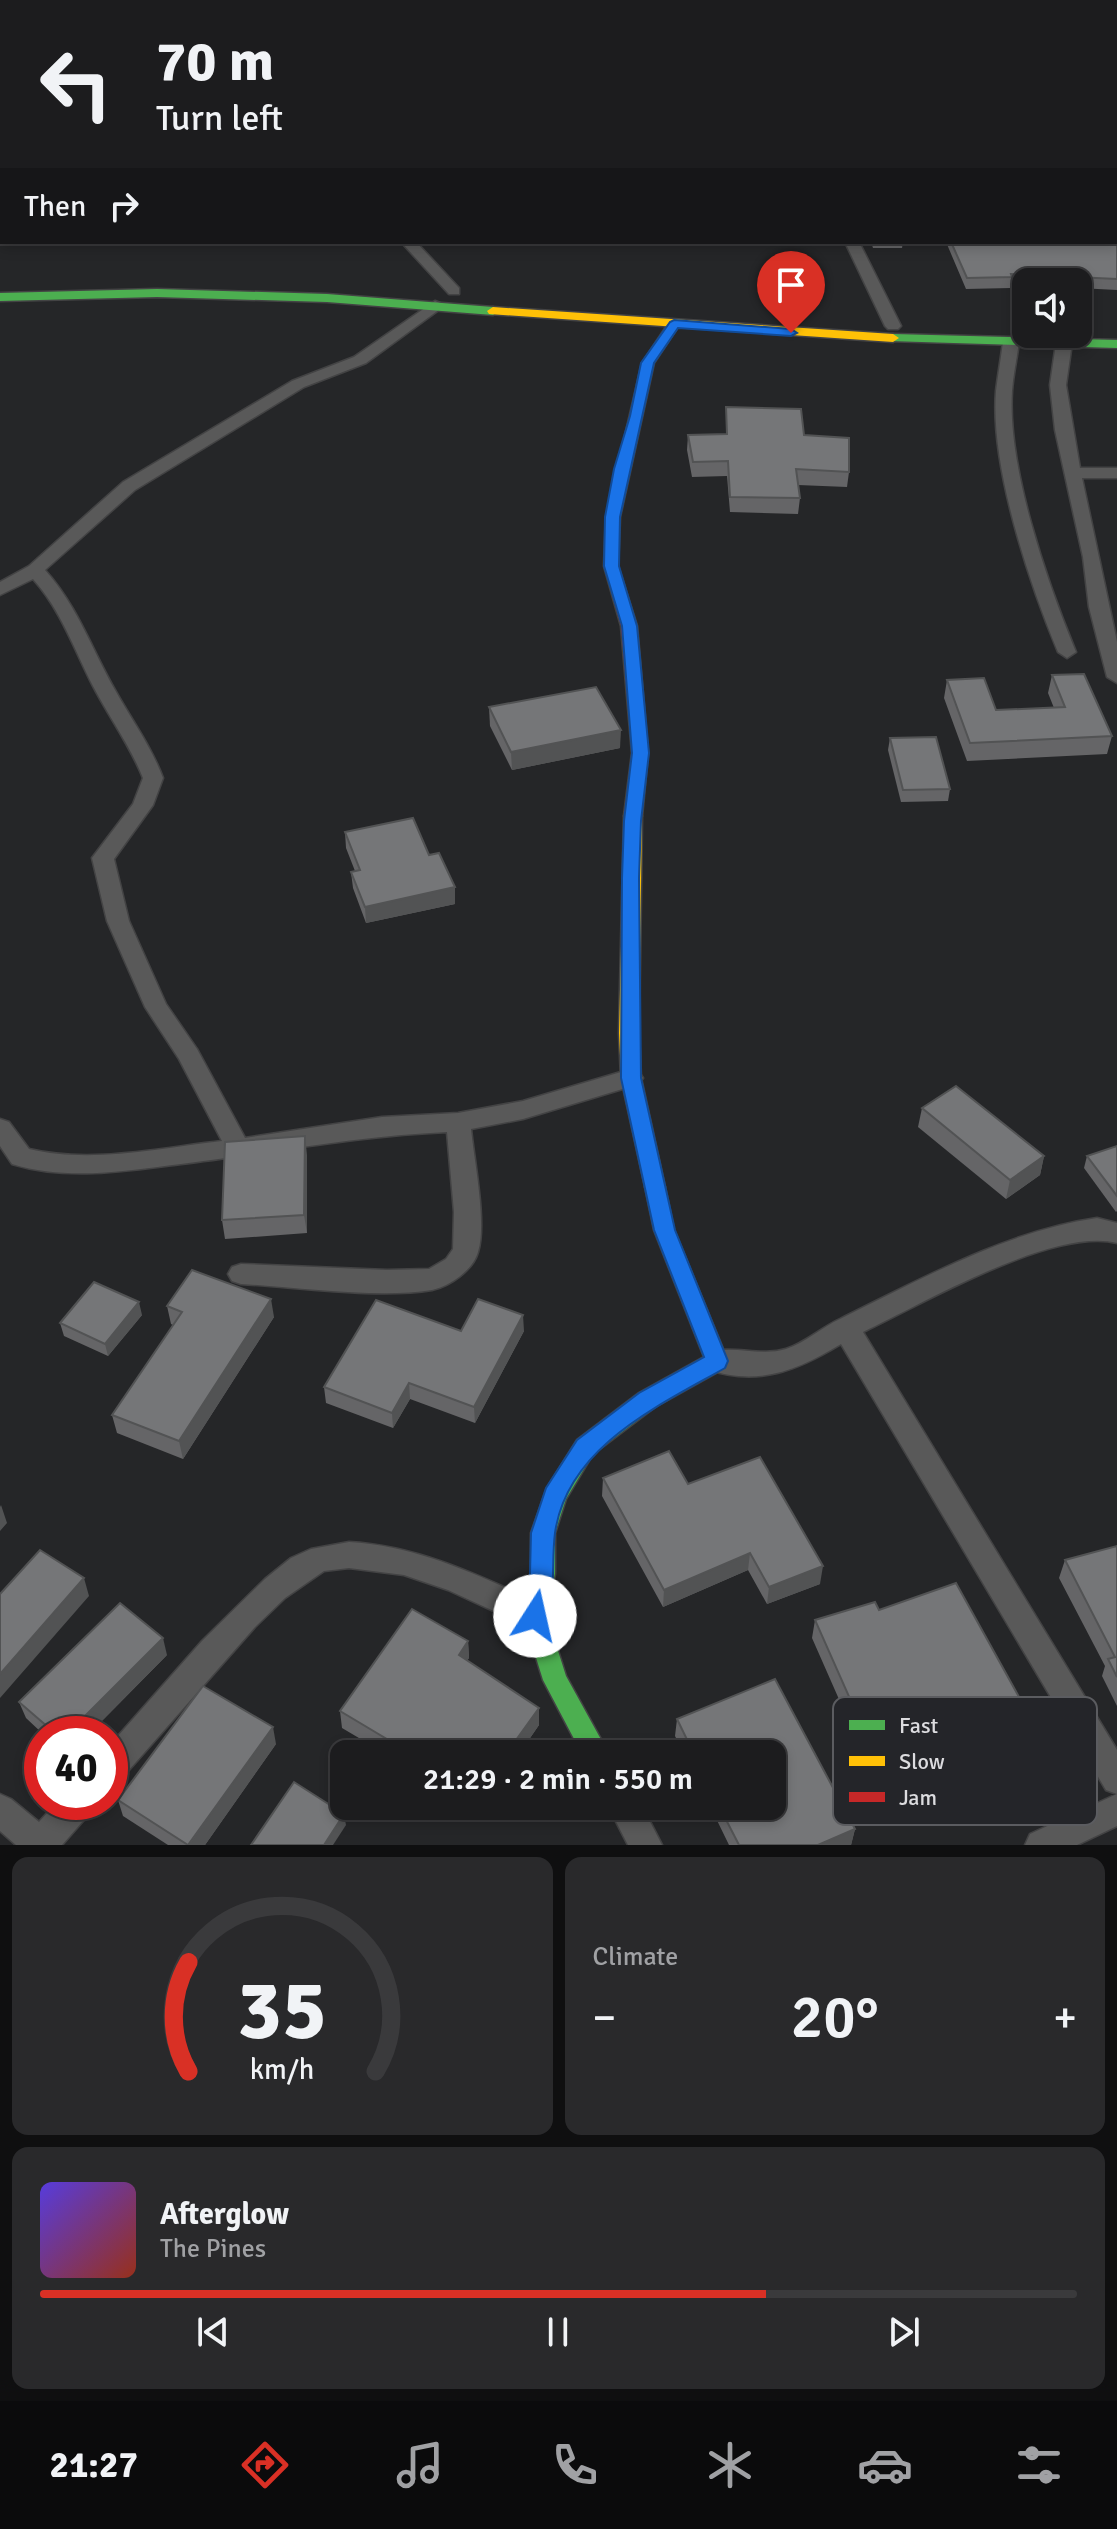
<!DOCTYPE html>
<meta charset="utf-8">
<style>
body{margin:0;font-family:Signika,sans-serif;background:#29292b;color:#f1f3f6;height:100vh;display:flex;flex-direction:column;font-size:30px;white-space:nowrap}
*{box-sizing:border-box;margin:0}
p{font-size:26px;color:#a0a1a4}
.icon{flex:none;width:44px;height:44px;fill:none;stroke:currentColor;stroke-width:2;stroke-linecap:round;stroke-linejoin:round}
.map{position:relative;height:1845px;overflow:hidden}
.side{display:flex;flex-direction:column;gap:12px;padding:12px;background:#0f0f10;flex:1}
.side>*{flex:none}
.guide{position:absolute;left:0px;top:0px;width:1118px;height:244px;box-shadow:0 4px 12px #0003,0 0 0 2px #3a3a3c;background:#1c1c1e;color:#f1f3f6;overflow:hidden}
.tools{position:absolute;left:1012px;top:268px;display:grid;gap:16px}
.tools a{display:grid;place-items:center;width:80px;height:80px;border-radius:16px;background:#1c1c1e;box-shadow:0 4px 12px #0003,0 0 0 2px #3a3a3c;font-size:40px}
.speed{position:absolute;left:24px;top:1716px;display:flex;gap:16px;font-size:40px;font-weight:700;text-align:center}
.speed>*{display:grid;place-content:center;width:104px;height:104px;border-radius:50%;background:#1c1c1e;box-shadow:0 4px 12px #0003,0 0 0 2px #3a3a3c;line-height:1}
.speed .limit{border:12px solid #d22;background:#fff;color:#111}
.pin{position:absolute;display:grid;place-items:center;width:68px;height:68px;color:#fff;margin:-82px -34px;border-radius:50% 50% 50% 0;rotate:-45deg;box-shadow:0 0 8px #0007}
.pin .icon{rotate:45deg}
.me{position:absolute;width:88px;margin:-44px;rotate:10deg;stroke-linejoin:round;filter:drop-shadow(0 0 6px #0008)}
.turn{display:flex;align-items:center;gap:28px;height:168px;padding:0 24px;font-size:36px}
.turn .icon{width:104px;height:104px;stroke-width:2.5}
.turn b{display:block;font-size:56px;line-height:68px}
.then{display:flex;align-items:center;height:76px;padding:0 24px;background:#0003;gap:16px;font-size:30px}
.big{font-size:60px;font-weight:600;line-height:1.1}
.side .tile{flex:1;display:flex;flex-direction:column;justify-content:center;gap:12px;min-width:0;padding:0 28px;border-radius:16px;background:#29292b}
.side .dial{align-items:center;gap:0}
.dial svg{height:208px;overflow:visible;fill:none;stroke:#3a3a3c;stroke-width:7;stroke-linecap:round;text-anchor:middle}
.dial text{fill:#f1f3f6;stroke:none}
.song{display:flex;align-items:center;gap:24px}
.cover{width:96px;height:96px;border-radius:12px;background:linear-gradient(135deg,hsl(250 70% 55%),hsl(10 70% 35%))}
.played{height:8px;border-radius:4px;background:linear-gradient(90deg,#d93025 70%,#3a3a3c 70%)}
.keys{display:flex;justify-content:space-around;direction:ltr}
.heat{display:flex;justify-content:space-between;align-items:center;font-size:44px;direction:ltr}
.side .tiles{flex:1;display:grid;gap:12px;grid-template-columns:1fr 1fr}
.tile:last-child{grid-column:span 2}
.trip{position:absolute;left:330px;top:1740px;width:456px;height:80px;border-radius:16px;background:#1c1c1e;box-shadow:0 4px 12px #0003,0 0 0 2px #3a3a3c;font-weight:600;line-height:80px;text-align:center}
.dock{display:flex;height:128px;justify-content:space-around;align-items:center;background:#0b0b0c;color:#a0a1a4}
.dock .icon{width:56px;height:56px}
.dock .on{color:#d93025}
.dock b{font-size:36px;color:#f1f3f6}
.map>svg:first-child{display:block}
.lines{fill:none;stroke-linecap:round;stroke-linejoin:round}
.street-casing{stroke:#434344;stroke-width:3}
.fast-casing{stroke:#434344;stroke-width:3}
.slow-casing{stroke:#434344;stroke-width:3}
.jam-casing{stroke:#434344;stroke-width:3}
.street{fill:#595959;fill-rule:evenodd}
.fast{fill:#4caf50;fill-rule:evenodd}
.slow{fill:#ffc107;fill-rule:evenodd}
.jam{fill:#c62828;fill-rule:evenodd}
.wall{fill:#656567}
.shaded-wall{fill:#525354}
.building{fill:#757678;stroke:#525354;stroke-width:2}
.route{fill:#1a73e8;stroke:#114b97;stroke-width:2}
.key{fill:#242529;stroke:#5b5c60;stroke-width:2}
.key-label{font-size:22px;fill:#dcdcdf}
</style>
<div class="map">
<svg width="1117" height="1845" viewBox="0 0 1117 1845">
<rect width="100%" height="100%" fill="#252628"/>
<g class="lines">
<defs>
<g id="street">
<rect x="1116" y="33" width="1" height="8"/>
<rect x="1116" y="171" width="1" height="8"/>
<path d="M401,242H416L459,288V294H449Z"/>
<path d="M845,242H859L901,326L898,329H888L885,326Z"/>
<path d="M435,301L440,303V309L366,363L304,387L135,490L45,570C78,607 91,648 115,690C131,719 151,746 163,778L153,805L114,859L129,921L166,1004L197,1049L245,1138L382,1117L458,1113L523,1101L631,1069L639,1072L643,1078L639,1084L523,1119L471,1129C474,1160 487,1223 478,1252C473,1270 450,1286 432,1290C379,1299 297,1287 241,1284L232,1281L228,1274L232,1267L241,1264L387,1270L429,1269L446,1259L453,1249L454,1212L447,1132C357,1136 270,1153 181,1164C124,1171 68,1181 12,1164L0,1146V1119L9,1122L29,1149C91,1164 159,1148 222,1141L179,1059L145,1007L107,921L92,858L133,804L143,778C130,745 109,717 93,686C74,649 61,610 33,579L0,595V582L29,566L123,482L292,381L354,357Z"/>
<path d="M1011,337L1019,342C1017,358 1013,375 1012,391C1007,467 1047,582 1076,652L1067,658L1058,652C1029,582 990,466 996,391C998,374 1001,358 1003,342Z"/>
<path d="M1064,338L1072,343L1066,385L1080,468H1117V478H1082L1117,642V683L1107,677L1089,607L1083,557L1055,430L1050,385L1056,343Z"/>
<path d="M1097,1218L1117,1223V1243C1053,1227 924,1303 863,1332L1117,1750V1826L1077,1845H1025L1030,1834L1117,1794L1106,1790L841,1344C798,1370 758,1387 707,1369L704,1361L707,1353C732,1344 760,1357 786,1349C805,1343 822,1327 840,1319C921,1279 1007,1231 1097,1218Z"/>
<path d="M349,1542C420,1546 482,1577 546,1606L550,1616L546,1626L535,1630L448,1590L404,1575L349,1568L324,1571L285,1598L255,1627L121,1779L110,1783V1745L202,1641L265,1579L291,1558L311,1549Z"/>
<path d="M0,1794L11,1799L39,1822L57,1802H95L90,1813L62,1845H16L0,1831Z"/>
<path d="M608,1806H642L662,1845H628Z"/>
</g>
<g id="fast">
<path d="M157,289L327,294L493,307L499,311L493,315L327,302L157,297L0,301V293Z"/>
<path d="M893,334L1117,340V348L889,341V335Z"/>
<path d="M655,1179L662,1181L665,1187L674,1230L728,1361L725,1368L655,1407L593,1454L566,1499L555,1533V1574L547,1616L566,1676L609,1754H582L543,1680L523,1616L531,1574V1533L547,1488L577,1440L639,1393L704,1357L654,1230L645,1187L648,1181Z"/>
</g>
<g id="slow">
<path d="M493,307L893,334L899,338L893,342L489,314L487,311Z"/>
<path d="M633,811L642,816L639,1033L641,1078L665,1187L662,1193L655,1195L648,1193L645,1187L621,1078L619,1033L624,816Z"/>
</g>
<path id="jam" d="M670,321L680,324L654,363L620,517L618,566L637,626L648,753L642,816L633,821L624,816L632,753L621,626L604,566L606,517L642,363Z"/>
</defs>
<use href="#street" class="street-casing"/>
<use href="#fast" class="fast-casing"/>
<use href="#slow" class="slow-casing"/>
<use href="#jam" class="jam-casing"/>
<use href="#street" class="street"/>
<use href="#fast" class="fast"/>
<use href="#slow" class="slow"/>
<use href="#jam" class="jam"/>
</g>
<g class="wall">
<path d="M56,0H191L184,2H60Z"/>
<path d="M302,0H1102L1104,2H302Z"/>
<path d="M1117,226V290L1078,288V282H1026V285H1011V288L966,289L946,242H1116Z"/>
<path d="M871,242H903L902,248H873Z"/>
<path d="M726,407L804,435L849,472L847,487L798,485L800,498L798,514L730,512L727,476L692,477L687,450L688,435L726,434Z"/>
<path d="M1052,675L1112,736L1107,754L967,761L944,698L947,680L996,710L1054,708L1048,693Z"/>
<path d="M489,707L620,748L512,770L490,726Z"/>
<path d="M890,738L950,789L948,801L901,802L888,750Z"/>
<path d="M345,832L429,855L455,887V904L366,923L353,888L351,872L355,871L346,848Z"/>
<path d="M922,1108L1044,1156L1040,1175L1006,1199L918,1127Z"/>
<path d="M1117,1146V1211L1116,1212L1084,1168L1087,1156Z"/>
<path d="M307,1155V1233L225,1239L222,1220Z"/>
<path d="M167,1306L274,1317L183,1459L117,1433L112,1415L173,1325L171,1324Z"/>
<path d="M142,1315L108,1356L64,1336L60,1323Z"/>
<path d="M461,1331H524L475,1423L410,1399L393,1428L326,1403L324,1387Z"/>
<path d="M603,1478L688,1484L820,1584L767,1604L748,1570L663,1607L602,1496Z"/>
<path d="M1117,1546V1706L1102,1676L1105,1666L1059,1578L1065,1560Z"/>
<path d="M879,1610L1034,1724L1029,1741L953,1768L958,1778L953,1794L890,1815L812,1638L815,1620Z"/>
<path d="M468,1641L469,1658L467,1660L539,1725L519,1754H386L342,1728L340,1711Z"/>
<path d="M167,1655L89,1734H43L26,1718L19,1702Z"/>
<path d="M775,1679L855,1829L851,1845H729L710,1806H772V1754H684L675,1736L677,1719Z"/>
<path d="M276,1744L205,1845H168L123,1816L118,1800Z"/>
<path d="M452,1806H481L472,1820Z"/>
</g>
<g class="shaded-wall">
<path d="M14,0H50L42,2H5Z"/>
<path d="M168,0H191L184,2H169Z"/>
<path d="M621,730L620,748L512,770L511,752Z"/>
<path d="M455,887V904L366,923L365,907Z"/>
<path d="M305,1136L307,1155V1233L304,1215Z"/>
<path d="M1044,1156L1040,1175L1006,1199L1010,1180Z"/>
<path d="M271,1299L274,1317L183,1459L179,1441Z"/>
<path d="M139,1302L142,1315L108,1356L105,1344Z"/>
<path d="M523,1315L524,1331L475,1423L474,1407Z"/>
<path d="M409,1383L410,1399L393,1428L392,1413Z"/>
<path d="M1,1505L7,1523L0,1531V1507Z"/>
<path d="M750,1553L748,1570L663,1607L664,1590Z"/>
<path d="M823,1566L820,1584L767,1604L769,1587Z"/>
<path d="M84,1578L89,1596L0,1698V1674Z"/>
<path d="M163,1638L167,1655L89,1734H67Z"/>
<path d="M468,1641L469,1658L460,1672L459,1655Z"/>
<path d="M539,1708V1725L519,1754H506Z"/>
<path d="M1034,1724L1029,1741L942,1772L947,1755Z"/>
<path d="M273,1727L276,1744L205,1845H189Z"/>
<path d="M958,1778L953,1794L890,1815L894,1798Z"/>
<path d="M471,1806H481L472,1820Z"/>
<path d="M344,1814L346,1825L333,1845H324Z"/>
<path d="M855,1829L851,1845H818Z"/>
</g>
<g class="building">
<path d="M0,0H14L2,2V26L1,22H0Z"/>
<path d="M70,0H172L175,2H74Z"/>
<path d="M312,0H1102L1104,2H316Z"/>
<path d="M1116,67H1117V88L1116,87Z"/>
<path d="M1116,98L1117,99L1116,156Z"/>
<path d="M1116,226H1117V279L1011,274L1012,277L967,278L951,242H1116Z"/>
<path d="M726,407L801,409L804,435L849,438V472L796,469L800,498L730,497L728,461L693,462L688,435L727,434Z"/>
<path d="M1084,674L1112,736L970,743L947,680L984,678L996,710L1065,707L1052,675Z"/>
<path d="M596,687L621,730L511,752L489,707Z"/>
<path d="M936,737L950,789L903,790L890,738Z"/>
<path d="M413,818L429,855L439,853L455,887L365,907L351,872L360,870L345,832Z"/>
<path d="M956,1086L1044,1156L1010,1180L922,1108Z"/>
<path d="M305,1136L304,1215L222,1220L225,1142Z"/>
<path d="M1117,1146V1196L1087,1156Z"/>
<path d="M192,1270L271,1299L179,1441L112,1415L182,1312L167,1306Z"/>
<path d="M94,1282L139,1302L105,1344L60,1323Z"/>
<path d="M478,1299L523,1315L474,1407L409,1383L392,1413L324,1387L376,1300L461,1331Z"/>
<path d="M669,1451L688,1484L760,1457L823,1566L769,1587L750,1553L664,1590L603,1478Z"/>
<path d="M1117,1546V1677L1108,1659L1115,1657L1065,1560Z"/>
<path d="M40,1550L84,1578L0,1674V1594Z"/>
<path d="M956,1583L1034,1724L947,1755L958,1778L894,1798L815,1620L875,1602L879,1610Z"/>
<path d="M120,1603L163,1638L67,1734H56L19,1702Z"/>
<path d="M412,1609L468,1641L459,1655L539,1708L506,1754H412L340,1711Z"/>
<path d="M775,1679L855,1829L818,1845H739L719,1806H772V1754H694L677,1719Z"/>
<path d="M203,1686L273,1727L188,1845L118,1800Z"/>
<path d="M294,1782L344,1814L324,1845H251Z"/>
</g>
<path class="route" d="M674,320L791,329L797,333L791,336L678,328L654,363L620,517L619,566L637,626L649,753L641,821L639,878L641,1078L675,1230L728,1361L725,1368C658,1406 567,1447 555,1533C551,1564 557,1595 544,1624L535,1628L527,1624L523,1616L530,1574L531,1533L546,1488L577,1440L639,1393L704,1357L654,1230L621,1078L622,878L624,821L632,753L622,626L604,566L605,517L614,469L630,416L641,363L670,322Z"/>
<rect x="833" y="1697" width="264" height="128" rx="12" class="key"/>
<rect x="849" y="1720" width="36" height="10" fill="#4caf50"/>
<rect x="849" y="1756" width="36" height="10" fill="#ffc107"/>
<rect x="849" y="1792" width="36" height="10" fill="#c62828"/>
<g class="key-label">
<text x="899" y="1733">Fast</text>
<text x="899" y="1769">Slow</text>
<text x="899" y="1805">Jam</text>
</g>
</svg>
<div class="tools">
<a><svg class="icon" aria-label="sound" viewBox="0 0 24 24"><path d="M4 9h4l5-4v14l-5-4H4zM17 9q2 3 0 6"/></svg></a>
</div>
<div class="speed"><div class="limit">40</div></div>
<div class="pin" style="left:791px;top:333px;background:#d93025"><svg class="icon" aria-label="arrive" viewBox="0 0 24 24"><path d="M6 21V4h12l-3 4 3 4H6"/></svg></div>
<svg class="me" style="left:535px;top:1616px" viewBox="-20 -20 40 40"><circle r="19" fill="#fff"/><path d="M0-13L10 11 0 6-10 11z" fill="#1a73e8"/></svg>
<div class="trip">21:29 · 2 min · 550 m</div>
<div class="guide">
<div class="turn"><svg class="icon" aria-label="left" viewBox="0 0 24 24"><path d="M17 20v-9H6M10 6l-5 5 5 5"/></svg><div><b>70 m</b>Turn left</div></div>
<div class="then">Then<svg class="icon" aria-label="right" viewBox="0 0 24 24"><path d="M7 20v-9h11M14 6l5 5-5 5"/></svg></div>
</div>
</div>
<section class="side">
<div class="tiles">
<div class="tile dial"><svg viewBox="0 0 100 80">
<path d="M14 69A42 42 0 1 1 86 69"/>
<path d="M14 69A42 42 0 0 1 14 27" stroke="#d93025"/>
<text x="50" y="56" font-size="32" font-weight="700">35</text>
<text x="50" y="72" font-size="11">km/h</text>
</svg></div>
<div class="tile"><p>Climate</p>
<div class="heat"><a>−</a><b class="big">20°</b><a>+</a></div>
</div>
<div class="tile">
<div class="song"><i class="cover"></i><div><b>Afterglow</b><p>The Pines</p></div></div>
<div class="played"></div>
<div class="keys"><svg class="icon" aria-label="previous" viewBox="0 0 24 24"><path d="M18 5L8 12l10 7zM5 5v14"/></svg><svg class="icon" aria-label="pause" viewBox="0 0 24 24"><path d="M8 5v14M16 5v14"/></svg><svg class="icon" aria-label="next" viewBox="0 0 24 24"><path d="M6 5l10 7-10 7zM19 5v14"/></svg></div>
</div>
</div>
</section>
<nav class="dock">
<b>21:27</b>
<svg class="icon on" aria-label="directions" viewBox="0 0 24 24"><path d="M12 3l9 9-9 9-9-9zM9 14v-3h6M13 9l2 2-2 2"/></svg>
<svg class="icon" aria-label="music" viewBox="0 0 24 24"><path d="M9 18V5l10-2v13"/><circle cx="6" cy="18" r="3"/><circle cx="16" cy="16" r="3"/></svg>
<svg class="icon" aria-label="phone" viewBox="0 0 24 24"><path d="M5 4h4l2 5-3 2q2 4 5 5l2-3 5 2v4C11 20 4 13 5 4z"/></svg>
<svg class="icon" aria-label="climate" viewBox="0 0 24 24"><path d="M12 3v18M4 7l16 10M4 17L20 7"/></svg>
<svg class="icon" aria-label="car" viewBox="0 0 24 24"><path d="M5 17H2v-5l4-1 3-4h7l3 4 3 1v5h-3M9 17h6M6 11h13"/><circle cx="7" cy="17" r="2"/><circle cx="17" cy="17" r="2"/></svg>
<svg class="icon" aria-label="filters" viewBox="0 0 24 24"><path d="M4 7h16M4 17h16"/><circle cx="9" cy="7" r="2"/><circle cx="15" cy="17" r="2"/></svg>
</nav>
